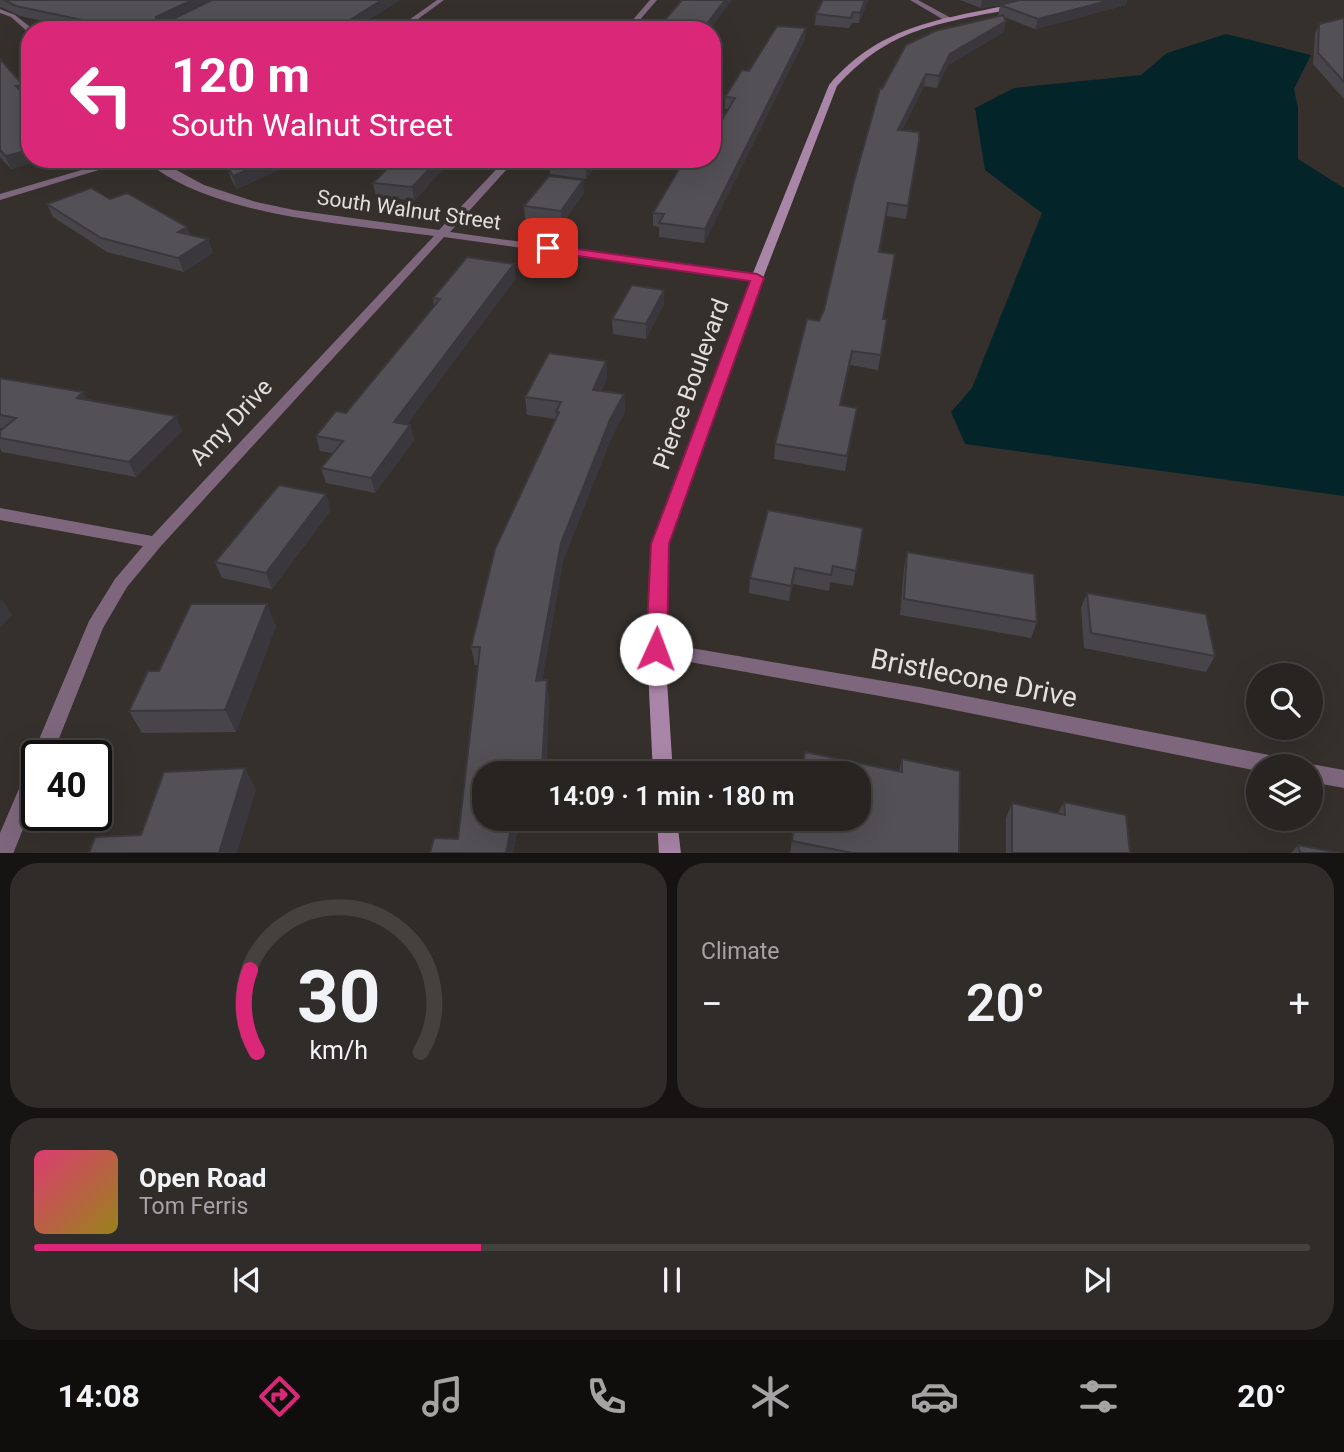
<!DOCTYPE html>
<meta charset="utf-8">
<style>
body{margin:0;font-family:Roboto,sans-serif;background:#302c2a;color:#f1f3f6;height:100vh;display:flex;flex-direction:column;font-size:26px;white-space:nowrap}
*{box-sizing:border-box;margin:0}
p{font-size:23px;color:#a5a4a5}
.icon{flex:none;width:38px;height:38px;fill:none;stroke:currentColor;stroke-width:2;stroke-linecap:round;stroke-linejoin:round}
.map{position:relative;height:853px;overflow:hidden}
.sheet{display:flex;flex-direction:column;gap:10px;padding:10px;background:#161412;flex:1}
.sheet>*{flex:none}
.hud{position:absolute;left:21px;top:21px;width:700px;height:147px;border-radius:28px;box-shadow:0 7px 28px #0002,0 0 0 2px #44413f;background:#db2777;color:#fff;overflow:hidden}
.tools{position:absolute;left:1246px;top:663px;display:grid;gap:14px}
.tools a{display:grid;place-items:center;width:77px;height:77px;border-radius:50%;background:#282421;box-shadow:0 7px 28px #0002,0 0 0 2px #44413f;font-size:35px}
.speed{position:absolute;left:21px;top:740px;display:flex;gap:14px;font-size:35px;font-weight:700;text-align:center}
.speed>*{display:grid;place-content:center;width:91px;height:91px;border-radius:50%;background:#282421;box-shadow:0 7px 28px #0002,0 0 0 2px #44413f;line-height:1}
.speed .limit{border:4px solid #111;border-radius:10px;background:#fff;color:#111}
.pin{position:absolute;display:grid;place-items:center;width:60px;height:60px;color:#fff;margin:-30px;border-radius:14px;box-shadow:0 4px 10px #0006}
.me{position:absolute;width:77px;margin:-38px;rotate:2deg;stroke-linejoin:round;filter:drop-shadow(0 0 5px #0008)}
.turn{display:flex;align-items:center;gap:24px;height:147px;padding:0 35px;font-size:32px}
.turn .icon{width:91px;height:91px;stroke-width:2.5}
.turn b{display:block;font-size:49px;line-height:60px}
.big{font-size:52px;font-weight:600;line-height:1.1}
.sheet .widget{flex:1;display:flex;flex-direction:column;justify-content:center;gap:10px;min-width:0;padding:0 24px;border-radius:28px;background:#302c2a}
.sheet .dial{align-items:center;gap:0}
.dial svg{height:182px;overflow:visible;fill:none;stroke:#44413f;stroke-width:7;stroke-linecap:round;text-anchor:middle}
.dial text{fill:#f1f3f6;stroke:none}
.song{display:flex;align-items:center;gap:21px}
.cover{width:84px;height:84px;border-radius:10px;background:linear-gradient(135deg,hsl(340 70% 55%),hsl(50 70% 35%))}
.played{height:7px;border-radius:4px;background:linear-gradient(90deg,#db2777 35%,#44413f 35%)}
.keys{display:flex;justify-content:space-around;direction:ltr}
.heat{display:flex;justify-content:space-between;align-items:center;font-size:38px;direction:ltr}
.sheet .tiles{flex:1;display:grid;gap:10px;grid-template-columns:1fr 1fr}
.widget:last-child{grid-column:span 2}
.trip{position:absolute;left:472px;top:761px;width:399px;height:70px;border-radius:28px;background:#282421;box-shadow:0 7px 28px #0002,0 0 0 2px #44413f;font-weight:600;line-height:70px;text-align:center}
.tabs{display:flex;height:112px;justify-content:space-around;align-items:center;background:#100e0d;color:#a5a4a5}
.tabs .icon{width:49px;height:49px}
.tabs .selected{color:#db2777}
.tabs b{font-size:32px;color:#f1f3f6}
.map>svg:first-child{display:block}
.water{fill:#032529}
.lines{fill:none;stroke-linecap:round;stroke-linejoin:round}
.street{fill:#7e677d;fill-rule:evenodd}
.secondary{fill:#a985a8;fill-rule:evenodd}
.wall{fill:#47454a}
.shaded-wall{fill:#3a383c}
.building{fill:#535056;stroke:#3a383c;stroke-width:2}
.route{fill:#db2777;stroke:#8e194d;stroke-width:2}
.labels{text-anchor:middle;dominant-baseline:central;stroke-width:7;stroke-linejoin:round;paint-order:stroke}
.far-street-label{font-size:21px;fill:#e2dfdd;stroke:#35302c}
.street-label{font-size:24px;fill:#e2dfdd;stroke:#35302c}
.near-street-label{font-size:28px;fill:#e2dfdd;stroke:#35302c}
</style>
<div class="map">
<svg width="1344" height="854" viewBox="0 0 1344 854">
<rect width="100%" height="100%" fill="#35302c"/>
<path class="water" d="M1226,34L1311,55L1294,89L1298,108V159L1344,188V496L965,444L951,412L972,388L1042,213L985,170L975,108L1014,88L1141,75L1167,53Z"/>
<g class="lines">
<g class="street">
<path d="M437,0H444L403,30H395Z"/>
<path d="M650,0H657L631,30H624Z"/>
<path d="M910,0H918L951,18L944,20Z"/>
<path d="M0,9L15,15L34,30L28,32L11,17L0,13Z"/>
<path d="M119,159H135L0,200V194Z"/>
<path d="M144,159H156L204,185L256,202L294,210L439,230L506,159H516L450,232L757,275L763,278L757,281L444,237L161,546L127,587L103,628L52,756H37V794L13,854H0V833L30,763L34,761L32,756L89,621L115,579L143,546L0,520V508L152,536L434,236C351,224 208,217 144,159Z"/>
<path d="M656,642L919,687L1280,757L1287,760L1290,766H1258V771L919,703L656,656L650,654L647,649L650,644Z"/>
<path d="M1311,764L1344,770V788L1311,782V766H1304Z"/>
</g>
<g class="secondary">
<path d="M1031,0H1042C1026,8 1003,11 985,14C920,27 883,36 837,86L763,278L668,544L665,649L673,774H653L647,649L652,544L751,278L829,85C885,19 953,19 1031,0Z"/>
<path d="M657,819H677L681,854H659Z"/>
</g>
</g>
<g class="wall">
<path d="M0,0H400L352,30H85L20,16L1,7L0,8Z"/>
<path d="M823,0H868L859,23H852L849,28L815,25L816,14Z"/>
<path d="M960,0H1127L1126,5L1035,29L1004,17V32L948,65L937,88L924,86L902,130L919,141L906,219L886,216L880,252L883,319H887L878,370L850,365L841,405L854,423L845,471L774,459L775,444L824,310L882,89L1001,16L998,15L1000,5L981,8Z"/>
<path d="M1344,18V99L1313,64L1315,34L1319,24Z"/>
<path d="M806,28L805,39L704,243L659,237V227L653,226V213L712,159L729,109H725V97L749,71Z"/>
<path d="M0,59L28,96L26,97L30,159H45L11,169L0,157Z"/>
<path d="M237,159H303L237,189L231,179L227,166Z"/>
<path d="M397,159H452L414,201L376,196L373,183Z"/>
<path d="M551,159H601L586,179L550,174L549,161Z"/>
<path d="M584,193L562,224L525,219L524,206Z"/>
<path d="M110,199L187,227L190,235L208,239L213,253L184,272L107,252L53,217L47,204Z"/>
<path d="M516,278L407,424L410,425L414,440L375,493L326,483L321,468L333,453L320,451L316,436L346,413L434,307L433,298Z"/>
<path d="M664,290V304L646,339L613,334L612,319Z"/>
<path d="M606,361L607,379L601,391L624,394L625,412L611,438L563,561L542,681L549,698L546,774H485V819L537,820L519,821L513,853H430L458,839L478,665H475L471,647L556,419L527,415L525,397Z"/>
<path d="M0,378L87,400L182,431L136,477L2,452L0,448V431L3,429L0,428Z"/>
<path d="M331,510L272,589L222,578L215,562Z"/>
<path d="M863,528L853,586L830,582L829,591L793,584L789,601L749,593L750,578Z"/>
<path d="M907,552L1037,622L1031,638L900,615L904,568Z"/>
<path d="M1087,593L1215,656L1206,672L1084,648L1081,608Z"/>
<path d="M276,626L236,732L142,733L129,711L159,671Z"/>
<path d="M902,759L959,853H790L795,819L899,771Z"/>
<path d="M1064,802L1130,853H1006V818L1012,803L1058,813Z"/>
<path d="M1298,845L1340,853H1291Z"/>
</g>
<g class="shaded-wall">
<path d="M192,0H215L159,28L155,21L156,17Z"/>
<path d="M382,0H400L352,30H334Z"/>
<path d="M725,0H732L710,30H703Z"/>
<path d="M865,0H868L859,23L860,13Z"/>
<path d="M982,0H1027L981,8Z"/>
<path d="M1111,0H1127L1126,5L1035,29L1038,19Z"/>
<path d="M1006,21L1004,32L948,65L937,88L939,76L950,54Z"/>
<path d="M806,28L805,39L704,243L705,229Z"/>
<path d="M926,74L924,86L896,142L898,130Z"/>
<path d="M23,85L28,96L21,98L16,86Z"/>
<path d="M30,149V159H45L11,169L5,156Z"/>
<path d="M272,159H303L237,189L233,176Z"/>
<path d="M439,159H452L414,201L412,187Z"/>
<path d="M591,159H601L586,179V166Z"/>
<path d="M583,180L584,193L562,224L561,211Z"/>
<path d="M187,227L192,240L178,232Z"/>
<path d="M208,239L213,253L184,272L178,258Z"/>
<path d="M514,264L516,278L398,437L394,422Z"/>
<path d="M664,290V304L646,339V324Z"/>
<path d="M852,351L850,365L838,420L840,405Z"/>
<path d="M606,361L607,379L594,407L593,390Z"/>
<path d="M83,392L90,407L77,398Z"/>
<path d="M624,394L625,412L611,438L563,561L539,699L536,681L561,543L610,420Z"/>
<path d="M176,416L182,431L136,477L129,462Z"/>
<path d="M410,425L414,440L375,493L371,478Z"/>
<path d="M326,494L331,510L272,589L266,573Z"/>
<path d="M795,568L793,584L789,601L791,586Z"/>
<path d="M2,599L12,615L0,628V601Z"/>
<path d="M267,604L276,626L236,732L225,710Z"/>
<path d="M547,680L549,698L546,774H543Z"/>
<path d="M245,768L256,790L237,853H219Z"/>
<path d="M513,819H519V821L513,853H506Z"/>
</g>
<g class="building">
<path d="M4,0H192L156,17L155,21L167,22L212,0H382L334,30H129L16,6Z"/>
<path d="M682,0H725L703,29L692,28L690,30H656Z"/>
<path d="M823,0H865L860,13L853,12L851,18L816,14Z"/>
<path d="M1019,0H1111L1038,19L1000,5Z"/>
<path d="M1003,15L1006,21L950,54L939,76L926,74L898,130L919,132V141L908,206L888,203L879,252L895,254L883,319H887L881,355L852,351L840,405L857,408L847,456L775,444L807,319L819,321L824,310L853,185L880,88L882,89L906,45L935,31Z"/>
<path d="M1344,18V82L1318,53L1319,24Z"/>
<path d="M777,26L806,28L705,229L659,223L664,214L653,213L685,159H712V136L735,98L725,97L742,70L749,71Z"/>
<path d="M0,59L23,85L16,86L30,101V150L5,156L0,150Z"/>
<path d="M237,159H272L233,176L227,166Z"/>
<path d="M397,159H439L412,187L373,183Z"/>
<path d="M551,159H591L586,166L549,161Z"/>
<path d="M549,176L583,180L561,211L524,206Z"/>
<path d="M91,188L110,199L127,193L187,227L178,232L208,239L178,258L101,238L47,204Z"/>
<path d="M467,257L514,264L394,422L410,425L371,478L321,468L343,441L316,436L336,411L346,413L440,299L433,298Z"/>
<path d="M632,285L664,290L646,324L612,319Z"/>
<path d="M549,353L606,361L593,390L624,394L610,420L561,543L536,681L547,680L542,769L536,770V774H485V819H513L506,853H430L434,838L458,839L480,647H471L495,549L559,412H556L561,402L525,397Z"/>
<path d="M0,378L83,392L77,398L176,416L129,462L0,438V431L16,418L0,415Z"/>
<path d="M279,485L326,494L266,573L215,562Z"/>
<path d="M768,510L863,528L856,571L833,566L831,575L795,568L791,586L750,578Z"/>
<path d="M907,552L1034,574L1037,622L904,599Z"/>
<path d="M1087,593L1206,614L1215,656L1091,633Z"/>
<path d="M191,604H267L225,710L129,711L148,671H159Z"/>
<path d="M805,752L902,772V759L960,771L959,853H852L792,841L795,819H859V774H802Z"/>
<path d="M245,768L219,853H89L95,837L141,835L164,772Z"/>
<path d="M1064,802L1126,815L1130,853H1012V803L1065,815Z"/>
<path d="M1298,845L1340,853H1300Z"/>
</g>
<path class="route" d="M548,245L757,274L764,278L669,544L667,649L664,654L656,657L649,654L646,649L651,544L750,281L544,251L542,248Z"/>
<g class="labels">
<g class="far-street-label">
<text transform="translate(409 210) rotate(8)">South Walnut Street</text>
</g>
<g class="street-label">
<text transform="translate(691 384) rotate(-70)">Pierce Boulevard</text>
<text transform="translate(231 422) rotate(-47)">Amy Drive</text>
</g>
<g class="near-street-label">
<text transform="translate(974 678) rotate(11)">Bristlecone Drive</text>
</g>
</g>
</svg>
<div class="tools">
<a><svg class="icon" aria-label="search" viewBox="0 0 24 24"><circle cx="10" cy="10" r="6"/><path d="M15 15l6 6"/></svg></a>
<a><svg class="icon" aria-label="layers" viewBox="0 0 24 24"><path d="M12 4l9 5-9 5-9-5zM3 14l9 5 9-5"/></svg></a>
</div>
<div class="speed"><div class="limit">40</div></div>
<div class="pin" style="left:548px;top:248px;background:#d93025"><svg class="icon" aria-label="arrive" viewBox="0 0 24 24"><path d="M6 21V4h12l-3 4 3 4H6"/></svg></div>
<svg class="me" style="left:656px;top:649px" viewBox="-20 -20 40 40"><circle r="19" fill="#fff"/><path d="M0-13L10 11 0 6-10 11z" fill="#db2777"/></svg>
<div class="trip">14:09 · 1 min · 180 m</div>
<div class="hud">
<div class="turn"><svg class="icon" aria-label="left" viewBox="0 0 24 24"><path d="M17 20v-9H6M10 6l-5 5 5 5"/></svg><div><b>120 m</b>South Walnut Street</div></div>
</div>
</div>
<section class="sheet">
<div class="tiles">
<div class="widget dial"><svg viewBox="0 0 100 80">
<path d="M14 69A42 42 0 1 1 86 69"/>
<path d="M14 69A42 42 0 0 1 11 33" stroke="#db2777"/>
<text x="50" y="56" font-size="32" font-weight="700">30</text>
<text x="50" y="72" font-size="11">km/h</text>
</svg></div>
<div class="widget"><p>Climate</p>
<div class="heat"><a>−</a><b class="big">20°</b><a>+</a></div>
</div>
<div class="widget">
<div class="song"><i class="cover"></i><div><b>Open Road</b><p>Tom Ferris</p></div></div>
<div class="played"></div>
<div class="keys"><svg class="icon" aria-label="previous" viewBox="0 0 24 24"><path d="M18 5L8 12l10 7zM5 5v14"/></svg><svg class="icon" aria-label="pause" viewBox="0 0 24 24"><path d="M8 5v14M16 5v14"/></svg><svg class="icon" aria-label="next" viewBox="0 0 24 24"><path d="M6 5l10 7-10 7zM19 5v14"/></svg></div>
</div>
</div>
</section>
<nav class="tabs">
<b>14:08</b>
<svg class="icon selected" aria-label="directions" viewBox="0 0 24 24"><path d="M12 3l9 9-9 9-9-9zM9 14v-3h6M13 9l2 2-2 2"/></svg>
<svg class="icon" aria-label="music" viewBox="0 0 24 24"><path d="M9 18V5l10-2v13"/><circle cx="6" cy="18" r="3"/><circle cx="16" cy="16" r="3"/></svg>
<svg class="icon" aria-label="phone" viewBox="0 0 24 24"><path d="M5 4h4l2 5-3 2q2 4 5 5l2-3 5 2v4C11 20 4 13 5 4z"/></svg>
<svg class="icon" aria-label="climate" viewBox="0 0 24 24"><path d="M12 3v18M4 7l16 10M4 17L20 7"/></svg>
<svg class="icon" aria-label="car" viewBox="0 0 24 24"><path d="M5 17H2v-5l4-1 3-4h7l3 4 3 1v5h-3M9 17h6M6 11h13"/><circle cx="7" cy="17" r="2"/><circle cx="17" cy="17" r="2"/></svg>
<svg class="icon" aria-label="filters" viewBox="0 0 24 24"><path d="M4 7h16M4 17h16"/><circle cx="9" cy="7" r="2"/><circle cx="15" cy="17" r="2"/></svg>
<b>20°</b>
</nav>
